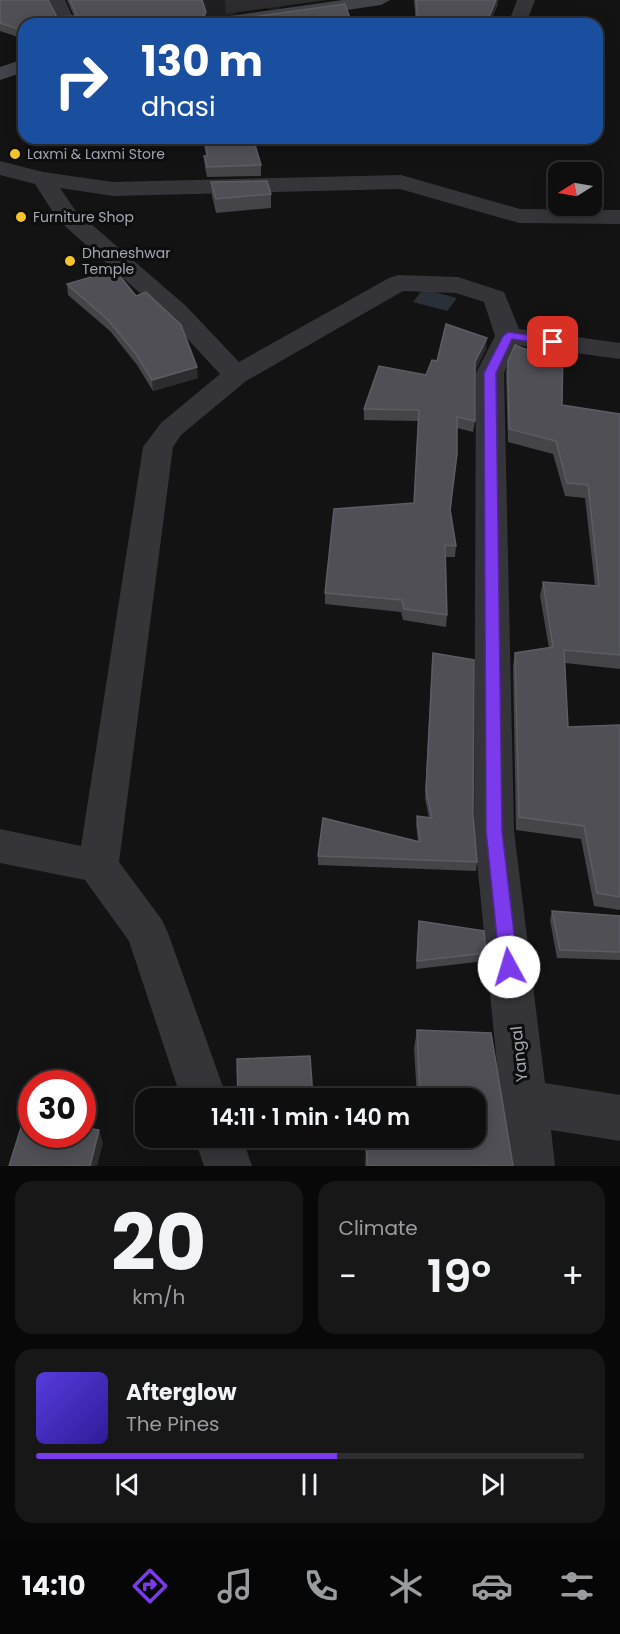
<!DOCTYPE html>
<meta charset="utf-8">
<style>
body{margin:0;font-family:Poppins,sans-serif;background:#171718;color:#f1f3f6;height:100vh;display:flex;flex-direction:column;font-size:22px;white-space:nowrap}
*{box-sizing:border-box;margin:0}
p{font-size:20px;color:#9b9c9e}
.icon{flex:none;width:33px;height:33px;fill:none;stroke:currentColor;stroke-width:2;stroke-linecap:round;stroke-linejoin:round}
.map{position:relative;height:1166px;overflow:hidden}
.side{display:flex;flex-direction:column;gap:15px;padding:15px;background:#080808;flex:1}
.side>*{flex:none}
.hud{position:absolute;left:18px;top:18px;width:585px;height:126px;border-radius:18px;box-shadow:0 3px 15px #0003,0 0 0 2px #2e2e2f;background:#1a4fa0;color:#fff;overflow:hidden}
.needle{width:39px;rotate:259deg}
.controls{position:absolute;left:548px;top:162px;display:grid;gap:12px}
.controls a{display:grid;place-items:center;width:54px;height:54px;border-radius:12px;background:#0e0e0f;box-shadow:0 3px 15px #0003,0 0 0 2px #2e2e2f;font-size:30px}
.speed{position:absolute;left:18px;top:1070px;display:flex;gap:12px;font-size:30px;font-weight:700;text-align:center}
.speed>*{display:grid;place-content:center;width:78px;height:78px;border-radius:50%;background:#0e0e0f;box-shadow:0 3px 15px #0003,0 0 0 2px #2e2e2f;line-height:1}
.speed .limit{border:9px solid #d22;background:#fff;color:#111}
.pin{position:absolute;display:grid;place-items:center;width:51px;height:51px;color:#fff;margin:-26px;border-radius:12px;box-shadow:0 3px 9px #0006}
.me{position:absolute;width:66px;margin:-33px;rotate:354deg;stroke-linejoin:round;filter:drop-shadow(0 0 4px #0008)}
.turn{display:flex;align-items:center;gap:21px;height:126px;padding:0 24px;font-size:27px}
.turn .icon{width:78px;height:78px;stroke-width:2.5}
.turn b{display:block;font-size:42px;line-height:51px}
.big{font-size:45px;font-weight:600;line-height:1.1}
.side .widget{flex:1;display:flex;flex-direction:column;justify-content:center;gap:9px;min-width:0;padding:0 21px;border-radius:18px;background:#171718}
.side .dial{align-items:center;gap:0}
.dial b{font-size:78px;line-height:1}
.song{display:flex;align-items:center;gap:18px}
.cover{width:72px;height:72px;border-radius:9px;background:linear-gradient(135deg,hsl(250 70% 55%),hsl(250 70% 35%))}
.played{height:6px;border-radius:3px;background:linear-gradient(90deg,#7c3aed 55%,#2e2e2f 55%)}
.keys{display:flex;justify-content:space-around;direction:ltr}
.heat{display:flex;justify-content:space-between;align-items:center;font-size:33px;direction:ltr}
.side .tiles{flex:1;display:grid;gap:15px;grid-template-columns:1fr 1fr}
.widget:last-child{grid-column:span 2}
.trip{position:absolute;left:135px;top:1088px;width:351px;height:60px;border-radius:18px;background:#0e0e0f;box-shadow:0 3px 15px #0003,0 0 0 2px #2e2e2f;font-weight:600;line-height:60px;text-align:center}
.menu{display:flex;height:96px;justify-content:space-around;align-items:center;background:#060606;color:#9b9c9e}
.menu .icon{width:42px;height:42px}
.menu .on{color:#7c3aed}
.menu b{font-size:27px;color:#f1f3f6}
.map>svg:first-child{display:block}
.built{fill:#1f1f21}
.water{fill:#293038}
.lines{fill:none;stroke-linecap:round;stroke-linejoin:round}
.street{fill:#343439;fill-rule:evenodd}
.secondary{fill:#424349;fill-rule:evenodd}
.wall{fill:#444449}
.shaded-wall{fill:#2c2c2f}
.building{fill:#4f4f55;stroke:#5c5d64;stroke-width:1.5}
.route{fill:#7c3aed;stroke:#51269a;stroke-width:1.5}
.poi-dot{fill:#f5c42a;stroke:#0e0e0f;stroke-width:2}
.labels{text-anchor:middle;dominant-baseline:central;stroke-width:6;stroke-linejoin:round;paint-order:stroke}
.far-poi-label{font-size:14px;fill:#a4a8b5;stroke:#0e0e0f;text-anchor:start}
.street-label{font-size:16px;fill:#a4a8b5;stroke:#0e0e0f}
</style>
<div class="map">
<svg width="620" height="1166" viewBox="0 0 620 1166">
<rect width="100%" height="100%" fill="#131314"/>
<path class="built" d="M123,0H291L277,10L228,2L237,15L179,24Z"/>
<path class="water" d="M423,289L457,298L447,311L413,302Z"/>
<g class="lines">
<g class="street">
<path d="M47,0H65L76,24H58Z"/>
<path d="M517,0H535L526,24H508Z"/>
<path d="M0,161L43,172L113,182L401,175L520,209L620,210V224L519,223L400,189L113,196L60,188L75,210L186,306L239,362L389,278L398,275L458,277L504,292L519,329L620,343V359L517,345L504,373L514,831L545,1083L620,1095V1141L551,1130L555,1166H507L474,831L476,373L495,336L484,302L456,293L403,291L246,381L181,435L173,447L119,862L162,920L168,933L227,1098H181L129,941L85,880L0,863V829L81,846L143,447L161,423L220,374L168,318L58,220L35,184L0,175Z"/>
<path d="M194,1137H242L252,1166H204Z"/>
</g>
<g class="secondary">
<path d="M343,0H390L381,5L253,24H206L215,18Z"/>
<path d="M24,59V72L0,80V67Z"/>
</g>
</g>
<g class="wall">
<path d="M0,0L57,17L74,16L67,0H202L206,12V18L207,20L351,21V24H24V39L0,31Z"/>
<path d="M414,0H498V4L489,24H416Z"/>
<path d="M203,138H253L261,165V176L207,177L205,167L204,156H206Z"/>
<path d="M211,182L271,194V208L216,213L212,196Z"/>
<path d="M67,284L198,378L153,391L137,365L110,331L68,295Z"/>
<path d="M528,339L562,405L620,414V669L565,663L568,727L620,725V910L594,906L581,839L516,830L513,666L515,653L549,648L540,596L543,582L595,586L585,498L565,496L553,454L508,442L506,373L508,361L527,349Z"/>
<path d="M486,349L475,371V421L473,432L457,428L451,511L456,546L455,557H445L447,615L446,627L403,620L401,612L325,604V593L414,503L418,421L364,420V409L426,375L437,361Z"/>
<path d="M432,662L473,815L477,862L476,871L318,865V856L418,841L416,824L417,816L429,818L425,798Z"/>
<path d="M552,911L620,916V960L557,958L550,920Z"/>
<path d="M418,930L486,953L485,961L416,969Z"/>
<path d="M417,1030L491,1033L513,1166H365L366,1148L419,1149L418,1137H476V1098H417L414,1048Z"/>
<path d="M244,1137H315V1146L249,1150Z"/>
</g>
<g class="shaded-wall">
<path d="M225,0H327L226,14Z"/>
<path d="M496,0H498V4L489,24H486Z"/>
<path d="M487,338L486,349L474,373L475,362Z"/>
<path d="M197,367L198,378L153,391L152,380Z"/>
<path d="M99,1130L103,1143L97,1166H90Z"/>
</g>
<g class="building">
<path d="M0,0H48L57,17L77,16L70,0H202L206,12L203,15L207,20L210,17H253L345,4L351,21L289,24H24V31L0,23Z"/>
<path d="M416,0H496L486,24H418Z"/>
<path d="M204,138H253L261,165L207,167L204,156H208Z"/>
<path d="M267,181L271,194L216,199L211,182Z"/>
<path d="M115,270L136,296L146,292L181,325L197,367L152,380L136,354L108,320L67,284Z"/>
<path d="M446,324L487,338L475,362V421L457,417V454L450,510L456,546L445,545L447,615L404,609L402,600L325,593L334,509L414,503L419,410L364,409L379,366L426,375L432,360L437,361Z"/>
<path d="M528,339L563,341L562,405L620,414V655L564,650L568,727L620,725V897L597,893L584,826L519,817L515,653L553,647L543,582L599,586L588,485L567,483L556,441L509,429L508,361L515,345L528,350Z"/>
<path d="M433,653L474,660L473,815L477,862L318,856L323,818L420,842L417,816L432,818L426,790Z"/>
<path d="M552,911L620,916V952L560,950Z"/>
<path d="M419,921L484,931L486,953L417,961Z"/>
<path d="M417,1030L491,1033L513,1166H368L366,1148L422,1149L421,1137H476V1098H420Z"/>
<path d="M310,1056L313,1098H238L237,1059Z"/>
<path d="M24,1118L32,1119V1134H82V1127L99,1130L90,1166H9Z"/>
</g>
<path class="route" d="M508,332L553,339L558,342L553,345L512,339L496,373L502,831L518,967L515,973L509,975L503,973L500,967L486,831L484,373L503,336Z"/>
<g class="poi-dot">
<circle cx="15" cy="154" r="6"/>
<circle cx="21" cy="217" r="6"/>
<circle cx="70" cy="261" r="6"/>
</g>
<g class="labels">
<g class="far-poi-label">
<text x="27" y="154">Laxmi &amp; Laxmi Store</text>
<text x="33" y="217">Furniture Shop</text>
<text x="82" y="253">Dhaneshwar<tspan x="82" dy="16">Temple</tspan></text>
</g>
<g class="street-label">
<text transform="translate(519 1054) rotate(-96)">Yangal</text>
</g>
</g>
</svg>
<div class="controls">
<a><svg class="needle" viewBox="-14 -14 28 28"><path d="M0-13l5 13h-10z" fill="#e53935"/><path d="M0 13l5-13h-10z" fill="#9b9c9e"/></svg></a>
</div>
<div class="speed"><div class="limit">30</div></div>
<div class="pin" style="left:553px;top:342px;background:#d93025"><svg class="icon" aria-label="arrive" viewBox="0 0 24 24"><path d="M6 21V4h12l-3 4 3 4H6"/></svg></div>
<svg class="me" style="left:509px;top:967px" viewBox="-20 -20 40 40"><circle r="19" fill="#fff"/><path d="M0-13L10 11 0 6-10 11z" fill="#7c3aed"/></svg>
<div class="trip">14:11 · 1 min · 140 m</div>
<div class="hud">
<div class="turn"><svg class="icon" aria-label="right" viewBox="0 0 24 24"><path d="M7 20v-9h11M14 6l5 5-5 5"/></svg><div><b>130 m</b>dhasi</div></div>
</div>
</div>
<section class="side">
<div class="tiles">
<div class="widget dial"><b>20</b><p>km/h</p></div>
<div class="widget"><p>Climate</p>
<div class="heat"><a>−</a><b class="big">19°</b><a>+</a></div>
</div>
<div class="widget">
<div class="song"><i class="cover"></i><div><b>Afterglow</b><p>The Pines</p></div></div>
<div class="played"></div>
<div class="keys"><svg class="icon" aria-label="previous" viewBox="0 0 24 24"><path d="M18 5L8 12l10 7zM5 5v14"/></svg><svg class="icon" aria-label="pause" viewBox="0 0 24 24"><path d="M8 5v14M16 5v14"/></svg><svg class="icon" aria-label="next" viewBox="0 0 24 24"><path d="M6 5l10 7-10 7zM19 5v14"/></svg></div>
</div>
</div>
</section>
<nav class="menu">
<b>14:10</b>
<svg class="icon on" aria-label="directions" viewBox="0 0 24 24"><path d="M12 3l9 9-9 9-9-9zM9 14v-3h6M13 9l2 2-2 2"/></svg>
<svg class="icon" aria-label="music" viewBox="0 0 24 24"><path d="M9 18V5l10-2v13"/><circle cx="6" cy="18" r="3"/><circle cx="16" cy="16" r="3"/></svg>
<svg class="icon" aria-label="phone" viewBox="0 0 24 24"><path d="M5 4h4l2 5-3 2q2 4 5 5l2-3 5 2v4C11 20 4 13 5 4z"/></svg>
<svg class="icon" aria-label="climate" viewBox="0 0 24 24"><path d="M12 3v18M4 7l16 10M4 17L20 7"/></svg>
<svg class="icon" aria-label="car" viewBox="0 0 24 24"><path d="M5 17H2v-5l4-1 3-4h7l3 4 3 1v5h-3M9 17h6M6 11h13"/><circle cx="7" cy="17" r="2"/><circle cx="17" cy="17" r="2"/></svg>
<svg class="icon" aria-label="filters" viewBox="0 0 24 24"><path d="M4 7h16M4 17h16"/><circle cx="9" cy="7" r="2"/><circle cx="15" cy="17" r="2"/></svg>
</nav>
